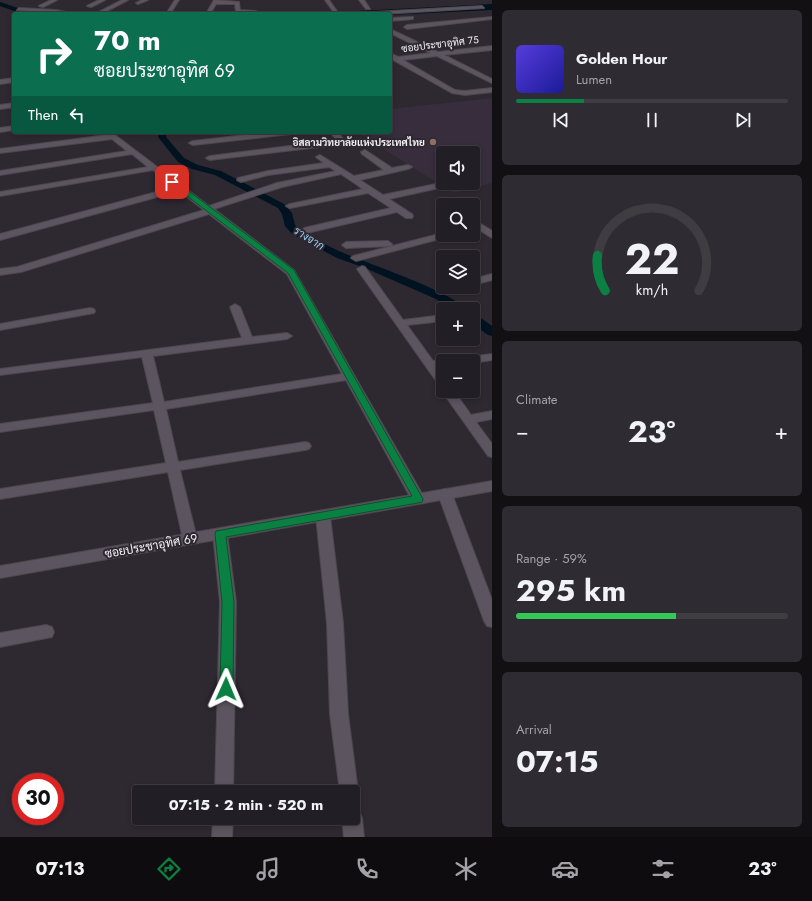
<!DOCTYPE html>
<meta charset="utf-8">
<style>
body{margin:0;font-family:Jost,Sarabun,sans-serif;background:#2e2b32;color:#f1f3f6;height:100vh;display:flex;flex-direction:column;font-size:15px;white-space:nowrap}
*{box-sizing:border-box;margin:0}
p{font-size:13px;color:#a2a2a7}
.icon{flex:none;width:22px;height:22px;fill:none;stroke:currentColor;stroke-width:2;stroke-linecap:round;stroke-linejoin:round}
.map{position:relative;flex:1;overflow:hidden}
.side{display:flex;flex-direction:column;gap:10px;padding:10px;background:#131014;width:320px}
.side>*{flex:none}
.banner{position:absolute;left:12px;top:12px;width:380px;height:122px;border-radius:4px;box-shadow:0 2px 6px #0003,0 0 0 1px #3f3c42;background:#0b6e4f;color:#fff;overflow:hidden}
.tools{position:absolute;left:436px;top:146px;display:grid;gap:8px}
.tools a{display:grid;place-items:center;width:44px;height:44px;border-radius:4px;background:#221e25;box-shadow:0 2px 6px #0003,0 0 0 1px #3f3c42;font-size:20px}
.speed{position:absolute;left:12px;top:773px;display:flex;gap:8px;font-size:20px;font-weight:700;text-align:center}
.speed>*{display:grid;place-content:center;width:52px;height:52px;border-radius:50%;background:#221e25;box-shadow:0 2px 6px #0003,0 0 0 1px #3f3c42;line-height:1}
.speed .limit{border:6px solid #d22;background:#fff;color:#111}
.pin{position:absolute;display:grid;place-items:center;width:34px;height:34px;color:#fff;margin:-17px;border-radius:8px;box-shadow:0 2px 6px #0006}
.me{position:absolute;width:44px;margin:-22px;rotate:1deg;stroke-linejoin:round;filter:drop-shadow(0 0 3px #0008)}
.turn{display:flex;align-items:center;gap:14px;height:84px;padding:0 16px;font-size:18px}
.turn .icon{width:52px;height:52px;stroke-width:2.5}
.turn b{display:block;font-size:28px;line-height:34px}
.then{display:flex;align-items:center;height:38px;padding:0 16px;background:#0003;gap:8px;font-size:15px}
.big{font-size:30px;font-weight:700;line-height:1.1}
.side .tile{flex:1;display:flex;flex-direction:column;justify-content:center;gap:6px;min-width:0;padding:0 14px;border-radius:6px;background:#2e2b32}
.side .dial{align-items:center;gap:0}
.dial svg{height:104px;overflow:visible;fill:none;stroke:#3f3c42;stroke-width:7;stroke-linecap:round;text-anchor:middle}
.dial text{fill:#f1f3f6;stroke:none}
.song{display:flex;align-items:center;gap:12px}
.cover{width:48px;height:48px;border-radius:6px;background:linear-gradient(135deg,hsl(250 70% 55%),hsl(240 70% 35%))}
.played{height:4px;border-radius:2px;background:linear-gradient(90deg,#0b8043 25%,#3f3c42 25%)}
.keys{display:flex;justify-content:space-around;direction:ltr}
.heat{display:flex;justify-content:space-between;align-items:center;font-size:22px;direction:ltr}
.charge{height:6px;border-radius:3px;background:linear-gradient(90deg,#34c759 59%,#3f3c42 0)}
.trip{position:absolute;left:132px;top:785px;width:228px;height:40px;border-radius:4px;background:#221e25;box-shadow:0 2px 6px #0003,0 0 0 1px #3f3c42;font-weight:700;line-height:40px;text-align:center}
.tab-bar{display:flex;height:64px;justify-content:space-around;align-items:center;background:#0e0c0f;color:#a2a2a7}
.tab-bar .icon{width:28px;height:28px}
.tab-bar .selected{color:#0b8043}
.tab-bar b{font-size:18px;color:#f1f3f6}
main{display:flex;flex:1;min-height:0}
.map>svg:first-child{display:block}
.built{fill:#372d3c;fill-rule:evenodd}
.lines{fill:none;stroke-linecap:round;stroke-linejoin:round}
.canal{fill:#011320;fill-rule:evenodd}
.river{fill:#011320;fill-rule:evenodd}
.minor-casing{stroke:#4c474e;stroke-width:2}
.tertiary-casing{stroke:#4c474e;stroke-width:2}
.minor{fill:#5c555f;fill-rule:evenodd}
.tertiary{fill:#5c555f;fill-rule:evenodd}
.route{fill:#0b8043;stroke:#07532c}
.education-dot{fill:#8d6e63;stroke:#2e2831;stroke-width:1.5}
.labels{text-anchor:middle;dominant-baseline:central;stroke-width:4;stroke-linejoin:round;paint-order:stroke}
.far-street-label{font-size:10px;fill:#f4f0f6;stroke:#2e2831}
.far-poi-label{font-size:10px;font-weight:bold;fill:#f4f0f6;stroke:#2e2831;text-anchor:end}
.far-water-label{font-size:11px;font-style:italic;fill:#9acdf2;stroke:#2e2831}
.street-label{font-size:12px;fill:#f4f0f6;stroke:#2e2831}
</style>
<main>
<div class="map">
<svg width="492" height="837" viewBox="0 0 492 837">
<rect width="100%" height="100%" fill="#2e2831"/>
<path class="built" d="M492,98V183L453,193L357,132H390V109ZM443,153H473V183H443Z"/>
<g class="lines">
<g class="canal">
<path d="M0,2L18,8L72,12L75,14L17,12L0,6Z"/>
<path d="M159,132H167L166,137L184,158L198,165L221,171L284,204L292,213L295,225L300,230C315,238 330,248 346,254C369,264 453,292 465,309H451L436,299L365,268L337,258L292,234L285,226L282,214L278,208L215,175L192,169L178,162L158,137Z"/>
<path d="M473,314L477,315L492,326V336L488,335L473,324Z"/>
</g>
<path class="river" d="M492,4V10L390,15V14H353L358,11Z"/>
<defs>
<g id="minor">
<path d="M51,0H57L43,7L39,6Z"/>
<path d="M99,0H105L91,7L87,6Z"/>
<path d="M122,0H128L101,14H95Z"/>
<path d="M142,0H148L138,4L136,3Z"/>
<path d="M175,0H179L170,14H166Z"/>
<path d="M214,0L239,2L240,10L256,11L257,14L236,12L235,4H216L210,14H206Z"/>
<path d="M325,0H329L339,14H335Z"/>
<path d="M359,0H364L370,9H366Z"/>
<path d="M482,6L484,8L382,14H353L355,13Z"/>
<path d="M19,8L56,10L76,14L17,10Z"/>
<path d="M411,17H413V19L390,21L391,18Z"/>
<path d="M492,17V19L407,29L404,27L407,25Z"/>
<path d="M390,29L438,52L492,46V50L444,55L492,79V83L437,56L403,60L455,90L465,91L492,88V92L465,95L452,93L393,60L390,57V53L398,57L431,53L390,33Z"/>
<path d="M14,78V82L0,84V80Z"/>
<path d="M14,103V107L0,109V105Z"/>
<path d="M14,126V130L0,132V128Z"/>
<path d="M104,132H111L209,206L277,183L336,171L329,167L268,175L241,182L237,180L238,178L268,171L324,163L316,157L320,155L354,176L384,170L362,154L361,152L365,150L392,168L408,165L412,167L408,169L360,180L383,195L436,184H439V188L389,199L412,214L413,216L412,218H406L397,212L307,233L304,232L303,230L304,228L391,208L368,193L290,208L286,206L290,204L363,189L341,174L282,187L214,209L294,270L425,499L423,502L418,504L413,502L346,380L166,409L178,462L305,442L309,443L311,446L309,449L305,450L180,470L197,539L195,543L190,544L185,543L183,539L168,472L0,499V489L166,463L154,410L0,432V424L153,403L142,357L0,375V369L242,338L230,307L235,304L240,307L252,337L287,333L292,336L287,339L153,356L164,402L342,374L287,274L209,214L21,272L0,275V269L17,267L204,210L179,191L0,240V234L175,187L153,170L0,196V192L148,167L132,154L0,175V171L127,151L112,139L0,153V149L107,135Z"/>
<path d="M272,132H294L291,134L193,145L189,143L193,141Z"/>
<path d="M330,132H337L346,142L345,144L210,160L206,158L210,156L337,140Z"/>
<path d="M441,200H447L452,205H443L440,202Z"/>
<path d="M473,219L492,231V238L473,226Z"/>
<path d="M443,233V235H448L447,237L356,261L351,258L353,256Z"/>
<path d="M388,241L392,244L391,246L346,248L342,245L346,242Z"/>
<path d="M362,266L365,267L403,320L443,315V321L407,325L433,361L443,360L447,361H443V366L437,367L443,375V386L439,385L357,269Z"/>
<path d="M492,274V280L473,285V279Z"/>
<path d="M90,308L94,309L95,311L94,313L0,330V324Z"/>
<path d="M492,354V360L473,363V361H456L461,358Z"/>
<path d="M443,390L454,391L471,415L492,411V419L476,422L492,444V457L488,456L444,394Z"/>
<path d="M445,489L450,491L452,494L492,600V627L487,626L484,621L438,494L440,491Z"/>
<path d="M323,511L328,512L330,516L343,623L348,714L358,792L356,799L353,800V792H340L330,714L327,623L316,516L318,512Z"/>
<path d="M220,529L225,530L227,534L236,602L233,792H215L220,602L213,534L215,530Z"/>
<path d="M46,625L52,627L54,632L52,637L0,647V633Z"/>
<path d="M353,809L359,811L362,818L364,837H344L342,818H353Z"/>
<path d="M213,818H233L232,837H212Z"/>
</g>
<path id="tertiary" d="M492,481V491L0,578V566Z"/>
</defs>
<use href="#minor" class="minor-casing"/>
<use href="#tertiary" class="tertiary-casing"/>
<use href="#minor" class="minor"/>
<use href="#tertiary" class="tertiary"/>
</g>
<path class="route" d="M170,180H174L294,270L423,499L422,502L418,503L226,537L234,602L233,689L231,693L226,695L222,693L220,689L222,602L215,534L216,531L412,496L288,273L170,183Z"/>
<circle class="education-dot" cx="433" cy="142" r="4"/>
<g class="labels">
<g class="far-street-label">
<text transform="translate(440 44) rotate(-7)">ซอยประชาอุทิศ 75</text>
</g>
<g class="far-poi-label">
<text x="425" y="142">อิสลามวิทยาลัยแห่งประเทศไทย</text>
</g>
<g class="far-water-label">
<text transform="translate(309 238) rotate(32)">รางจาก</text>
</g>
<g class="street-label">
<text transform="translate(151 546) rotate(-10)">ซอยประชาอุทิศ 69</text>
</g>
</g>
</svg>
<div class="tools">
<a><svg class="icon" aria-label="sound" viewBox="0 0 24 24"><path d="M4 9h4l5-4v14l-5-4H4zM17 9q2 3 0 6"/></svg></a>
<a><svg class="icon" aria-label="search" viewBox="0 0 24 24"><circle cx="10" cy="10" r="6"/><path d="M15 15l6 6"/></svg></a>
<a><svg class="icon" aria-label="layers" viewBox="0 0 24 24"><path d="M12 4l9 5-9 5-9-5zM3 14l9 5 9-5"/></svg></a>
<a>+</a>
<a>−</a>
</div>
<div class="speed"><div class="limit">30</div></div>
<div class="pin" style="left:172px;top:182px;background:#d93025"><svg class="icon" aria-label="arrive" viewBox="0 0 24 24"><path d="M6 21V4h12l-3 4 3 4H6"/></svg></div>
<svg class="me" style="left:226px;top:689px" viewBox="-20 -20 40 40"><path d="M0-17L14 15 0 8-14 15z" fill="#0b8043" stroke="#fff" stroke-width="4"/></svg>
<div class="trip">07:15 · 2 min · 520 m</div>
<div class="banner">
<div class="turn"><svg class="icon" aria-label="right" viewBox="0 0 24 24"><path d="M7 20v-9h11M14 6l5 5-5 5"/></svg><div><b>70 m</b>ซอยประชาอุทิศ 69</div></div>
<div class="then">Then<svg class="icon" aria-label="left" viewBox="0 0 24 24"><path d="M17 20v-9H6M10 6l-5 5 5 5"/></svg></div>
</div>
</div>
<section class="side">
<div class="tile">
<div class="song"><i class="cover"></i><div><b>Golden Hour</b><p>Lumen</p></div></div>
<div class="played"></div>
<div class="keys"><svg class="icon" aria-label="previous" viewBox="0 0 24 24"><path d="M18 5L8 12l10 7zM5 5v14"/></svg><svg class="icon" aria-label="pause" viewBox="0 0 24 24"><path d="M8 5v14M16 5v14"/></svg><svg class="icon" aria-label="next" viewBox="0 0 24 24"><path d="M6 5l10 7-10 7zM19 5v14"/></svg></div>
</div>
<div class="tile dial"><svg viewBox="0 0 100 80">
<path d="M14 69A42 42 0 1 1 86 69"/>
<path d="M14 69A42 42 0 0 1 8 42" stroke="#0b8043"/>
<text x="50" y="56" font-size="32" font-weight="700">22</text>
<text x="50" y="72" font-size="11">km/h</text>
</svg></div>
<div class="tile"><p>Climate</p>
<div class="heat"><a>−</a><b class="big">23°</b><a>+</a></div>
</div>
<div class="tile"><p>Range · 59%</p><b class="big">295 km</b><div class="charge"></div></div>
<div class="tile"><p>Arrival</p><b class="big">07:15</b></div>
</section>
</main>
<nav class="tab-bar">
<b>07:13</b>
<svg class="icon selected" aria-label="directions" viewBox="0 0 24 24"><path d="M12 3l9 9-9 9-9-9zM9 14v-3h6M13 9l2 2-2 2"/></svg>
<svg class="icon" aria-label="music" viewBox="0 0 24 24"><path d="M9 18V5l10-2v13"/><circle cx="6" cy="18" r="3"/><circle cx="16" cy="16" r="3"/></svg>
<svg class="icon" aria-label="phone" viewBox="0 0 24 24"><path d="M5 4h4l2 5-3 2q2 4 5 5l2-3 5 2v4C11 20 4 13 5 4z"/></svg>
<svg class="icon" aria-label="climate" viewBox="0 0 24 24"><path d="M12 3v18M4 7l16 10M4 17L20 7"/></svg>
<svg class="icon" aria-label="car" viewBox="0 0 24 24"><path d="M5 17H2v-5l4-1 3-4h7l3 4 3 1v5h-3M9 17h6M6 11h13"/><circle cx="7" cy="17" r="2"/><circle cx="17" cy="17" r="2"/></svg>
<svg class="icon" aria-label="filters" viewBox="0 0 24 24"><path d="M4 7h16M4 17h16"/><circle cx="9" cy="7" r="2"/><circle cx="15" cy="17" r="2"/></svg>
<b>23°</b>
</nav>
